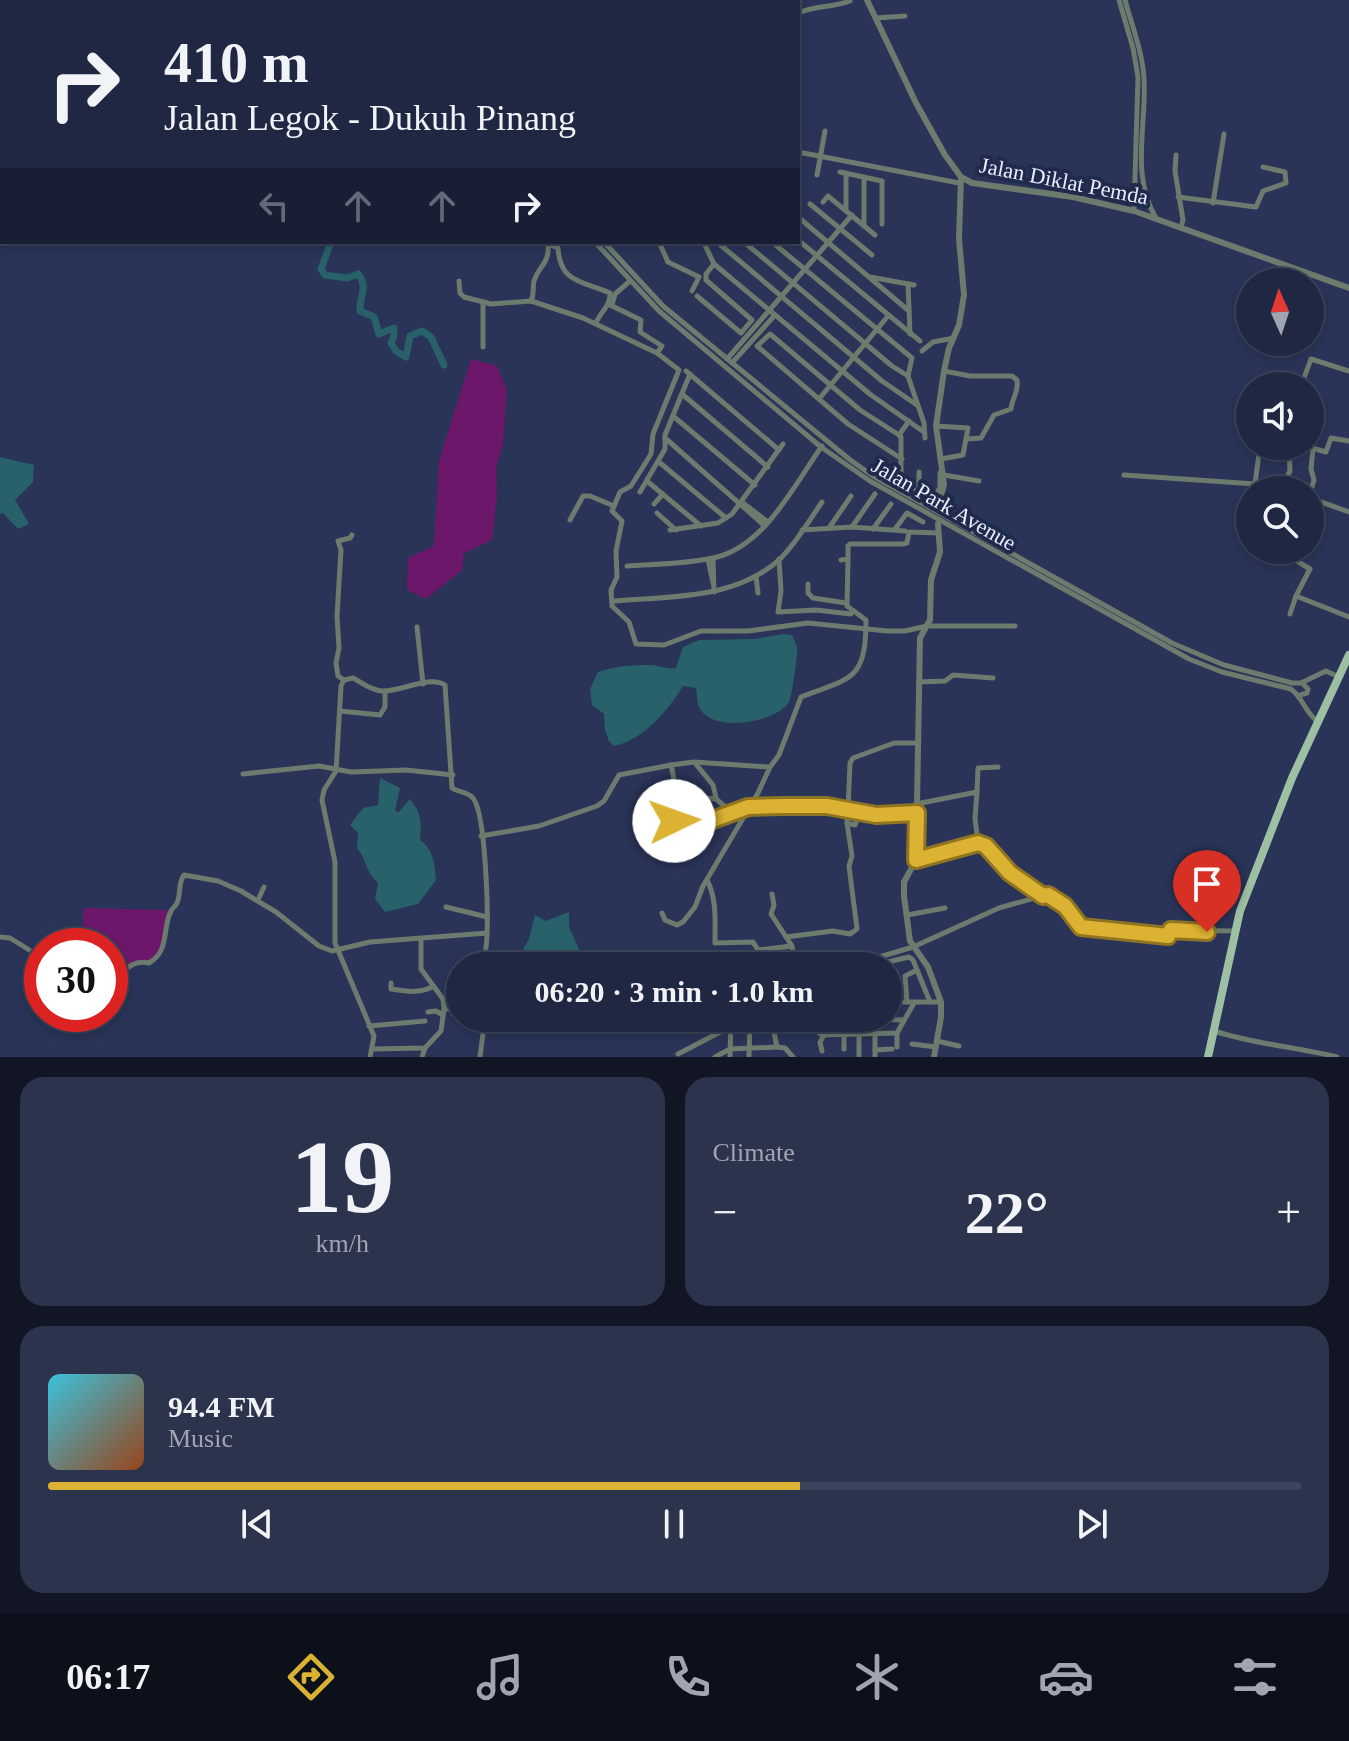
<!DOCTYPE html>
<meta charset="utf-8">
<style>
body{margin:0;font-family:Georgia,serif;background:#2c334d;color:#f1f3f6;height:100vh;display:flex;flex-direction:column;font-size:30px;white-space:nowrap}
*{box-sizing:border-box;margin:0}
p{font-size:26px;color:#a1a5b2}
.icon{flex:none;width:44px;height:44px;fill:none;stroke:currentColor;stroke-width:2;stroke-linecap:round;stroke-linejoin:round}
.map{position:relative;height:1057px;overflow:hidden}
.sheet{display:flex;flex-direction:column;gap:20px;padding:20px;background:#111524;flex:1}
.sheet>*{flex:none}
.banner{position:absolute;left:0px;top:0px;width:800px;height:244px;box-shadow:0 4px 12px #0003,0 0 0 2px #3c445b;background:#1f2742;color:#f1f3f6;overflow:hidden}
.needle{width:52px;rotate:357deg}
.fabs{position:absolute;left:1236px;top:268px;display:grid;gap:16px}
.fabs a{display:grid;place-items:center;width:88px;height:88px;border-radius:50%;background:#1f2742;box-shadow:0 4px 12px #0003,0 0 0 2px #3c445b;font-size:40px}
.speed{position:absolute;left:24px;top:928px;display:flex;gap:16px;font-size:40px;font-weight:700;text-align:center}
.speed>*{display:grid;place-content:center;width:104px;height:104px;border-radius:50%;background:#1f2742;box-shadow:0 4px 12px #0003,0 0 0 2px #3c445b;line-height:1}
.speed .limit{border:12px solid #d22;background:#fff;color:#111}
.pin{position:absolute;display:grid;place-items:center;width:68px;height:68px;color:#fff;margin:-82px -34px;border-radius:50% 50% 50% 0;rotate:-45deg;box-shadow:0 0 8px #0007}
.pin .icon{rotate:45deg}
.me{position:absolute;width:88px;margin:-44px;rotate:87deg;stroke-linejoin:round;filter:drop-shadow(0 0 6px #0008)}
.turn{display:flex;align-items:center;gap:28px;height:168px;padding:0 32px;font-size:36px}
.turn .icon{width:104px;height:104px;stroke-width:2.5}
.turn b{display:block;font-size:56px;line-height:68px}
.lanes{display:flex;align-items:center;height:76px;padding:0 32px;background:#0003;justify-content:center;gap:40px;direction:ltr}
.lanes .off{opacity:.35}
.big{font-size:60px;font-weight:600;line-height:1.1}
.sheet .widget{flex:1;display:flex;flex-direction:column;justify-content:center;gap:12px;min-width:0;padding:0 28px;border-radius:24px;background:#2c334d}
.sheet .dial{align-items:center;gap:0}
.dial b{font-size:104px;line-height:1}
.song{display:flex;align-items:center;gap:24px}
.cover{width:96px;height:96px;border-radius:12px;background:linear-gradient(135deg,hsl(190 70% 55%),hsl(20 70% 35%))}
.played{height:8px;border-radius:4px;background:linear-gradient(90deg,#dcb233 60%,#3c445b 60%)}
.keys{display:flex;justify-content:space-around;direction:ltr}
.heat{display:flex;justify-content:space-between;align-items:center;font-size:44px;direction:ltr}
.sheet .tiles{flex:1;display:grid;gap:20px;grid-template-columns:1fr 1fr}
.widget:last-child{grid-column:span 2}
.trip{position:absolute;left:446px;top:952px;width:456px;height:80px;border-radius:40px;background:#1f2742;box-shadow:0 4px 12px #0003,0 0 0 2px #3c445b;font-weight:600;line-height:80px;text-align:center}
.tabs{display:flex;height:128px;justify-content:space-around;align-items:center;background:#0c101a;color:#a1a5b2}
.tabs .icon{width:56px;height:56px}
.tabs .selected{color:#dcb233}
.tabs b{font-size:36px;color:#f1f3f6}
.map>svg:first-child{display:block}
.green{fill:#6c1769}
.water{fill:#28616a}
.lines{fill:none;stroke-linecap:round;stroke-linejoin:round}
.river{stroke:#28616a;stroke-width:7}
.minor{stroke:#6b7b6d;stroke-width:5}
.tertiary{stroke:#6b7b6d;stroke-width:6}
.primary{stroke:#9dbfa2;stroke-width:8}
.route-casing{stroke:#8f7421;stroke-width:20}
.route{stroke:#dcb233;stroke-width:14}
.labels{text-anchor:middle;dominant-baseline:central;stroke-width:8;stroke-linejoin:round;paint-order:stroke}
.street-label{font-size:22px;fill:#e9eefc;stroke:#202a4c}
</style>
<div class="map">
<svg width="1349" height="1057" viewBox="0 0 1349 1057">
<rect width="100%" height="100%" fill="#293458"/>
<g class="green">
<path d="M471,359L497,366L507,390L503,444L496,468L497,496L492,540L464,553L462,570L426,599L407,590L408,558L434,546L439,461Z"/>
<path d="M84,908L167,910L166,932L158,954L149,961L132,962L110,982V946H81Z"/>
</g>
<g class="water">
<path d="M0,457L34,465L33,482L15,500L29,524L18,529L3,513L0,514Z"/>
<path d="M783,634L792,635C793,637 796,645 797,647C798,654 792,696 789,702C776,723 711,734 699,707C697,702 697,693 696,688L683,686C668,710 644,740 614,746L609,741L605,730L604,714L592,705L590,689L598,672C616,666 631,665 650,665C660,665 666,670 676,668L683,647L699,640L755,639Z"/>
<path d="M380,778L400,788L395,811L399,812L410,799C421,812 422,823 420,840C433,848 435,865 436,880L418,904L385,912L375,899L378,883C365,871 367,860 357,848L358,833L350,825L363,808L378,805Z"/>
<path d="M569,912V927L584,960L575,966L527,965L521,953L529,939L535,915L546,921Z"/>
</g>
<g class="lines">
<g class="river">
<path d="M449,2V0"/>
<path d="M331,242L321,269L325,275L347,278L358,274C369,287 359,296 360,311L374,317L379,334L394,328V336L391,343L396,351L406,357L410,336L422,331L431,337L444,365"/>
</g>
<g class="minor">
<path d="M29,0V2"/>
<path d="M522,0L523,2"/>
<path d="M561,0L562,2"/>
<path d="M640,0L645,2"/>
<path d="M683,0L687,2"/>
<path d="M734,0L735,2"/>
<path d="M1119,0L1133,48L1138,77L1134,211"/>
<path d="M1125,0C1132,26 1142,50 1144,78C1147,125 1130,175 1156,218"/>
<path d="M58,2L59,0"/>
<path d="M128,2V0"/>
<path d="M243,2L244,0"/>
<path d="M318,2V0"/>
<path d="M434,2V0"/>
<path d="M580,2L581,0"/>
<path d="M596,2V0"/>
<path d="M624,2L625,0"/>
<path d="M723,2L724,0"/>
<path d="M746,2V0"/>
<path d="M786,2L787,0"/>
<path d="M798,13C815,5 832,8 850,1"/>
<path d="M876,18L905,16"/>
<path d="M0,100L1,132"/>
<path d="M798,152L959,183"/>
<path d="M1176,155L1175,171L1183,220L1181,227"/>
<path d="M840,172L882,181V224"/>
<path d="M817,175L825,131"/>
<path d="M864,177V226"/>
<path d="M1178,197L1256,207L1263,191L1286,183L1285,172L1263,167"/>
<path d="M823,202L828,196L875,235"/>
<path d="M1213,203L1224,134"/>
<path d="M810,204L872,255"/>
<path d="M846,210V173"/>
<path d="M798,217L909,311"/>
<path d="M798,240L920,341"/>
<path d="M595,242L659,311L821,447L870,481L1189,659L1222,672L1291,689C1303,698 1305,712 1317,721"/>
<path d="M604,242L663,306L849,459L873,476L1172,643L1224,665L1292,683H1301L1326,671L1339,677"/>
<path d="M659,242L668,262L699,277L692,291"/>
<path d="M708,242L705,245L714,264L871,395L924,432"/>
<path d="M717,242L882,381L917,405"/>
<path d="M744,242L892,366L908,376"/>
<path d="M772,242L912,358L908,376"/>
<path d="M548,244L558,248C560,283 582,281 610,293C611,306 600,312 596,323"/>
<path d="M870,277L914,285"/>
<path d="M459,281L460,293L464,297L491,304L531,301L583,318L657,353L679,370L653,434L651,454L631,486L620,492L612,511L622,521L616,551L617,577L611,590L612,606L629,622L636,644L664,645L701,631H748L808,623L887,631H905L927,626H1015"/>
<path d="M908,284L910,334"/>
<path d="M697,296L741,333L752,320L706,280V274L714,264"/>
<path d="M531,301C535,293 532,289 534,281C539,265 550,264 548,243"/>
<path d="M608,304L641,320L640,332L662,346L657,353"/>
<path d="M612,305L615,294L630,281"/>
<path d="M483,347V302"/>
<path d="M922,351L933,342L954,338"/>
<path d="M727,359L852,215"/>
<path d="M732,363L775,315"/>
<path d="M686,371L779,450"/>
<path d="M944,371L970,376H1012L1017,380C1019,392 1012,398 1011,409L994,415L981,438L967,439"/>
<path d="M908,376L924,423L925,438"/>
<path d="M1301,386L1311,359L1349,371"/>
<path d="M682,394L768,467"/>
<path d="M819,399L888,316"/>
<path d="M673,416L755,485"/>
<path d="M936,426L968,428L963,455L941,459"/>
<path d="M899,435L860,410L770,334L757,346L848,424L902,459"/>
<path d="M899,435L901,437V485"/>
<path d="M899,435L909,421"/>
<path d="M665,438L765,526"/>
<path d="M1305,446L1326,452L1331,438L1349,441"/>
<path d="M659,462L726,518"/>
<path d="M919,472V493"/>
<path d="M944,475L979,481"/>
<path d="M1124,475L1270,485L1294,490"/>
<path d="M648,482L701,526"/>
<path d="M902,483L928,498L935,497L940,487V473"/>
<path d="M1255,484L1260,446"/>
<path d="M1282,486L1290,471L1289,446"/>
<path d="M640,492L665,449V435L690,374"/>
<path d="M1310,493L1314,480L1311,469L1313,449"/>
<path d="M1310,498L1349,512"/>
<path d="M743,503L768,522"/>
<path d="M654,504L663,494"/>
<path d="M657,513L676,530"/>
<path d="M570,520L583,496H590L614,506"/>
<path d="M852,527L875,494"/>
<path d="M829,528L851,496"/>
<path d="M873,529L891,504"/>
<path d="M895,529L907,513L923,522"/>
<path d="M670,530L718,523L732,514L783,444"/>
<path d="M802,530L852,527L905,531"/>
<path d="M1300,550L1297,561L1310,569L1296,596L1349,617"/>
<path d="M708,559L713,583"/>
<path d="M713,559L714,592"/>
<path d="M779,559L781,591L778,612L816,610L851,614"/>
<path d="M841,560L848,559V546L850,544H903L907,543L909,532L939,533"/>
<path d="M627,566C655,564 686,564 713,558C764,548 794,485 822,446"/>
<path d="M756,576L758,593"/>
<path d="M808,584V593L813,598L846,603"/>
<path d="M615,601C671,596 737,600 781,558C797,542 809,521 822,502"/>
<path d="M1290,614L1296,596"/>
<path d="M417,627L423,684"/>
<path d="M344,680L353,678C363,683 370,690 382,691C401,692 429,675 445,685L452,788C459,793 467,791 473,798C486,814 488,912 487,935C487,945 484,956 485,966"/>
<path d="M344,680L341,686L336,771L324,790L322,800L335,862V943L374,1036L370,1057"/>
<path d="M344,680L338,676L336,663L339,648L337,616L341,550L338,541L350,538L352,535"/>
<path d="M919,682L945,681L953,675L993,678"/>
<path d="M1300,695L1307,693L1308,689L1302,683"/>
<path d="M340,711L380,715L385,707V691"/>
<path d="M695,763L713,785L716,798"/>
<path d="M671,765L694,762L769,767"/>
<path d="M243,774L319,766L351,772L406,770L453,775"/>
<path d="M977,792L978,768L998,767"/>
<path d="M675,795L716,799L741,820"/>
<path d="M749,807L810,805L848,810L847,823L855,825L860,813"/>
<path d="M917,813L876,815L848,810L850,763L853,758L894,743H919"/>
<path d="M670,819L705,822L732,812"/>
<path d="M481,836L539,826L597,806L604,801L619,775L671,765C676,785 676,800 670,819L652,821"/>
<path d="M978,843L986,846L1010,873L1043,896L1048,895L1065,906L1075,923L1081,927L1168,936L1171,930L1235,931"/>
<path d="M916,860L978,843L975,818L977,792L916,804"/>
<path d="M707,880C717,899 715,921 715,943L753,942L758,950L759,966"/>
<path d="M258,900L264,887"/>
<path d="M446,907L487,917"/>
<path d="M662,913L665,920L677,925L683,922L695,907L703,886L758,793L770,767L779,755L801,697C851,678 866,681 866,620L847,606L848,559"/>
<path d="M907,915L945,908"/>
<path d="M0,937L10,938L42,958"/>
<path d="M786,937L833,931L850,934L857,929L849,866L852,856L847,823"/>
<path d="M421,939V969L443,999L444,1009"/>
<path d="M792,946L795,966"/>
<path d="M758,950L792,946L771,914L774,905L772,894"/>
<path d="M793,955H819"/>
<path d="M735,966L736,961"/>
<path d="M849,966L913,947L999,908L1042,896"/>
<path d="M874,966V963"/>
<path d="M391,983V989C406,991 418,994 432,987"/>
<path d="M110,985C125,974 128,959 149,963C170,951 162,928 171,911C176,903 175,909 178,900C181,891 178,883 184,875L218,881L241,891L276,912L319,946L332,951L370,942L487,933"/>
<path d="M889,1002L888,962L909,957L913,960L930,1002"/>
<path d="M889,1002H941"/>
<path d="M907,1002L905,976L917,970"/>
<path d="M428,1012L436,1011L443,1015"/>
<path d="M771,1018L777,1047L785,1048L793,1057"/>
<path d="M814,1018L818,1032L822,1035"/>
<path d="M831,1018L904,1020"/>
<path d="M875,1018V1057"/>
<path d="M369,1026L425,1021"/>
<path d="M750,1028L760,1027L759,1018"/>
<path d="M1214,1031C1254,1044 1296,1047 1337,1057"/>
<path d="M823,1035L824,1018"/>
<path d="M844,1035V1049"/>
<path d="M937,1041L959,1046"/>
<path d="M912,1044L936,1047"/>
<path d="M897,1047V1033"/>
<path d="M372,1049L425,1048L441,1031L444,1009H460"/>
<path d="M875,1050L892,1049"/>
<path d="M822,1051L820,1042L824,1035L897,1033L914,1003"/>
<path d="M678,1054L730,1027"/>
<path d="M859,1056V1035"/>
<path d="M422,1057L425,1048"/>
<path d="M480,1057L485,1018"/>
<path d="M715,1057L730,1049L777,1047"/>
<path d="M730,1057L731,1018"/>
<path d="M749,1057L750,1021L758,1018"/>
</g>
<g class="tertiary">
<path d="M867,0L916,103L945,155L961,177L972,183L1073,197L1134,211L1349,288"/>
<path d="M938,509L944,484L936,426L944,371L949,348L959,325L964,295L959,239L961,177"/>
<path d="M934,1057L941,1017V1002L928,967L910,941L904,896V882L916,860L920,638L930,620L931,580L940,552L938,524"/>
</g>
<path class="primary" d="M1208,1057L1240,911L1292,778L1349,655"/>
</g>
<g class="lines">
<defs>
<path id="route" d="M674,821L707,822L748,807L783,806H827L876,815L917,813L916,860L978,843L986,846L1010,873L1043,896L1048,895L1065,906L1081,927L1168,936L1171,930L1207,932"/>
</defs>
<use href="#route" class="route-casing"/>
<use href="#route" class="route"/>
</g>
<g class="labels">
<g class="street-label">
<text transform="translate(1064 181) rotate(11)">Jalan Diklat Pemda</text>
<text transform="translate(944 504) rotate(30)">Jalan Park Avenue</text>
</g>
</g>
</svg>
<div class="fabs">
<a><svg class="needle" viewBox="-14 -14 28 28"><path d="M0-13l5 13h-10z" fill="#e53935"/><path d="M0 13l5-13h-10z" fill="#a1a5b2"/></svg></a>
<a><svg class="icon" aria-label="sound" viewBox="0 0 24 24"><path d="M4 9h4l5-4v14l-5-4H4zM17 9q2 3 0 6"/></svg></a>
<a><svg class="icon" aria-label="search" viewBox="0 0 24 24"><circle cx="10" cy="10" r="6"/><path d="M15 15l6 6"/></svg></a>
</div>
<div class="speed"><div class="limit">30</div></div>
<div class="pin" style="left:1207px;top:932px;background:#d93025"><svg class="icon" aria-label="arrive" viewBox="0 0 24 24"><path d="M6 21V4h12l-3 4 3 4H6"/></svg></div>
<svg class="me" style="left:674px;top:821px" viewBox="-20 -20 40 40"><circle r="19" fill="#fff"/><path d="M0-13L10 11 0 6-10 11z" fill="#dcb233"/></svg>
<div class="trip">06:20 · 3 min · 1.0 km</div>
<div class="banner">
<div class="turn"><svg class="icon" aria-label="right" viewBox="0 0 24 24"><path d="M7 20v-9h11M14 6l5 5-5 5"/></svg><div><b>410 m</b>Jalan Legok - Dukuh Pinang</div></div>
<div class="lanes"><svg class="icon off" aria-label="left" viewBox="0 0 24 24"><path d="M17 20v-9H6M10 6l-5 5 5 5"/></svg><svg class="icon off" aria-label="ahead" viewBox="0 0 24 24"><path d="M12 20V5M6 11l6-6 6 6"/></svg><svg class="icon off" aria-label="ahead" viewBox="0 0 24 24"><path d="M12 20V5M6 11l6-6 6 6"/></svg><svg class="icon" aria-label="right" viewBox="0 0 24 24"><path d="M7 20v-9h11M14 6l5 5-5 5"/></svg></div>
</div>
</div>
<section class="sheet">
<div class="tiles">
<div class="widget dial"><b>19</b><p>km/h</p></div>
<div class="widget"><p>Climate</p>
<div class="heat"><a>−</a><b class="big">22°</b><a>+</a></div>
</div>
<div class="widget">
<div class="song"><i class="cover"></i><div><b>94.4 FM</b><p>Music</p></div></div>
<div class="played"></div>
<div class="keys"><svg class="icon" aria-label="previous" viewBox="0 0 24 24"><path d="M18 5L8 12l10 7zM5 5v14"/></svg><svg class="icon" aria-label="pause" viewBox="0 0 24 24"><path d="M8 5v14M16 5v14"/></svg><svg class="icon" aria-label="next" viewBox="0 0 24 24"><path d="M6 5l10 7-10 7zM19 5v14"/></svg></div>
</div>
</div>
</section>
<nav class="tabs">
<b>06:17</b>
<svg class="icon selected" aria-label="directions" viewBox="0 0 24 24"><path d="M12 3l9 9-9 9-9-9zM9 14v-3h6M13 9l2 2-2 2"/></svg>
<svg class="icon" aria-label="music" viewBox="0 0 24 24"><path d="M9 18V5l10-2v13"/><circle cx="6" cy="18" r="3"/><circle cx="16" cy="16" r="3"/></svg>
<svg class="icon" aria-label="phone" viewBox="0 0 24 24"><path d="M5 4h4l2 5-3 2q2 4 5 5l2-3 5 2v4C11 20 4 13 5 4z"/></svg>
<svg class="icon" aria-label="climate" viewBox="0 0 24 24"><path d="M12 3v18M4 7l16 10M4 17L20 7"/></svg>
<svg class="icon" aria-label="car" viewBox="0 0 24 24"><path d="M5 17H2v-5l4-1 3-4h7l3 4 3 1v5h-3M9 17h6M6 11h13"/><circle cx="7" cy="17" r="2"/><circle cx="17" cy="17" r="2"/></svg>
<svg class="icon" aria-label="filters" viewBox="0 0 24 24"><path d="M4 7h16M4 17h16"/><circle cx="9" cy="7" r="2"/><circle cx="15" cy="17" r="2"/></svg>
</nav>
